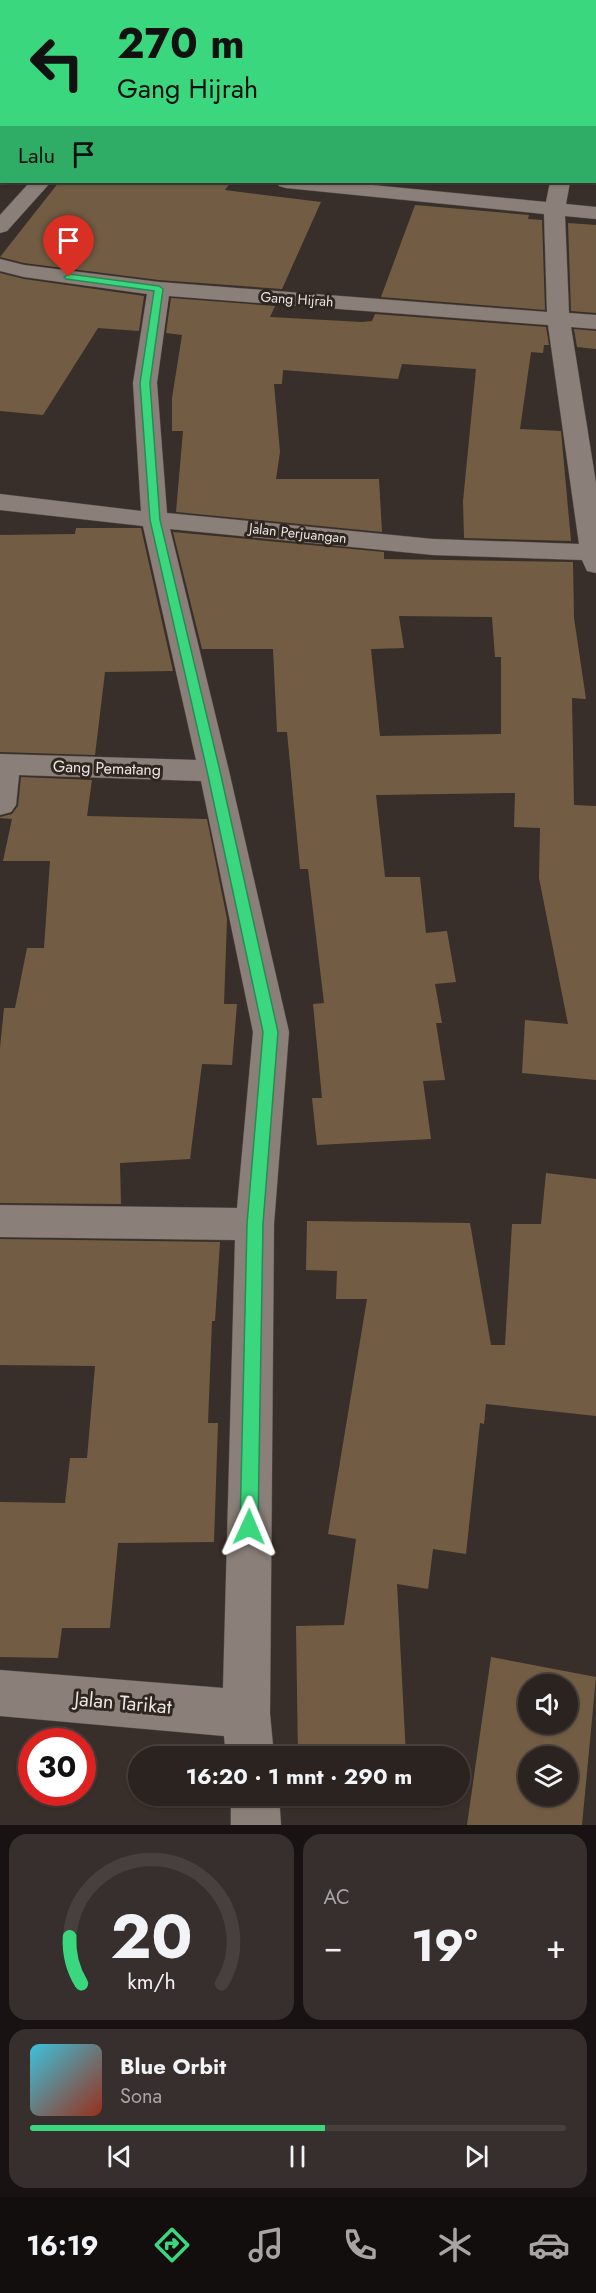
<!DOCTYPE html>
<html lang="id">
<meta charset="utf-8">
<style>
body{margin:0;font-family:Jost,sans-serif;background:#372f2d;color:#f1f3f6;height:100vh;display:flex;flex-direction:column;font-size:22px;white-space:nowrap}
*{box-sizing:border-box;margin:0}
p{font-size:20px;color:#a6a4a5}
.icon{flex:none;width:33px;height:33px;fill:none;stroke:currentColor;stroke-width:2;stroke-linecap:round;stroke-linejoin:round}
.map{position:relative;height:1825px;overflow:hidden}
.sheet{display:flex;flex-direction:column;gap:9px;padding:9px;background:#181312;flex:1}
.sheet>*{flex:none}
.top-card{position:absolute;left:0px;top:0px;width:597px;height:183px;box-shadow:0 2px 4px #0004,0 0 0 2px #47403e;background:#3bd77f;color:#111;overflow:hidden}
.tools{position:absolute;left:518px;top:1674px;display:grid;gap:12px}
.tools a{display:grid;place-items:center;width:60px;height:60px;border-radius:50%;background:#2b2320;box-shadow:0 2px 4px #0004,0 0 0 2px #47403e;font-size:30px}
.speed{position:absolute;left:18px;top:1728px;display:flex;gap:12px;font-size:30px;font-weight:700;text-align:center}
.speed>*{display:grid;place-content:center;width:78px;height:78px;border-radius:50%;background:#2b2320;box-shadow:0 2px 4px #0004,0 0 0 2px #47403e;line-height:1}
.speed .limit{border:9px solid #d22;background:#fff;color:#111}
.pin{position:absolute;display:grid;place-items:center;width:51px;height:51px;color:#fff;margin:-62px -26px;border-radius:50% 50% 50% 0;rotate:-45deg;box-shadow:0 0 6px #0007}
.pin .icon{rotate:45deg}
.me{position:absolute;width:66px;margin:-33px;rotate:1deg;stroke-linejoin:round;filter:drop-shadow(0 0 4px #0008)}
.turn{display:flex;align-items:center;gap:21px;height:126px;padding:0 18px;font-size:27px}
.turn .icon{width:78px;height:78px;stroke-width:2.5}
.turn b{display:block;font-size:42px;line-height:51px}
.then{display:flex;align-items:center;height:57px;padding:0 18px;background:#0003;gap:12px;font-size:22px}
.big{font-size:45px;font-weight:700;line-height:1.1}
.sheet .tile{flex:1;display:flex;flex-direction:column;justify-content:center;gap:9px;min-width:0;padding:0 21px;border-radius:18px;background:#372f2d}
.sheet .dial{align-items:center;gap:0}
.dial svg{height:156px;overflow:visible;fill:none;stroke:#47403e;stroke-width:7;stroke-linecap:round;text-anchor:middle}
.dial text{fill:#f1f3f6;stroke:none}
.song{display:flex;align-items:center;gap:18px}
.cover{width:72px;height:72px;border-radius:9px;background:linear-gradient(135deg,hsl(190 70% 55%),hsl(10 70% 35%))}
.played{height:6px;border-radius:3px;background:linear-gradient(90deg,#3bd77f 55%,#47403e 55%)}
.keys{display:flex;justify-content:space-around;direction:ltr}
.heat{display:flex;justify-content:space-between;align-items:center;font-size:33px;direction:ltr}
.sheet .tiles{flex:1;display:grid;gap:9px;grid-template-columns:1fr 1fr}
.tile:last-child{grid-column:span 2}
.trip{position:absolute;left:128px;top:1746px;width:342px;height:60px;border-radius:30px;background:#2b2320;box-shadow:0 2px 4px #0004,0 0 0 2px #47403e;font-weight:700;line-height:60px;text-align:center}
.tab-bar{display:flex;height:96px;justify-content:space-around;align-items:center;background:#110e0d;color:#a6a4a5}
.tab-bar .icon{width:42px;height:42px}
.tab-bar .active{color:#3bd77f}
.tab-bar b{font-size:27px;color:#f1f3f6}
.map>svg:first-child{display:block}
.building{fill:#725d44;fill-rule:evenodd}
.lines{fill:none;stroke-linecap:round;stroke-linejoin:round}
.minor-casing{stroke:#554d48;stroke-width:1}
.minor{fill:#8b8079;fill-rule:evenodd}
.route{fill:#3bd77f;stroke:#268c53;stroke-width:1.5}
.labels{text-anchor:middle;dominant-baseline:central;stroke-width:6;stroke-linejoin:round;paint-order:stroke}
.far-street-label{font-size:14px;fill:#ece5e2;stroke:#2f2620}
.street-label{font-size:16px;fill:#ece5e2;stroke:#2f2620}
.near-street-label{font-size:20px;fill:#ece5e2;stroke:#2f2620}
</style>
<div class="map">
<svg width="596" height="1825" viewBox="0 0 596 1825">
<rect width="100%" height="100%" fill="#392f2a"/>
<g class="building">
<path d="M59,182H231L225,190L321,202L282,289L159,280L24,263L0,257Z"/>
<path d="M415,205L529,215L528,219L542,220L545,310L381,297Z"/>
<path d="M568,223L596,225V313L571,311Z"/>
<path d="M0,273L24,279L144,296L139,331L98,328L43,415L0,411Z"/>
<path d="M171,298L275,306L270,317L362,322L372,321L375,314L546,327L549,345H544L543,353L531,352L520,429L561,431L571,541L464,538L463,501L476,369L402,364L398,379L283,370L282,384H274L280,452L276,479H379L382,532L176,512L183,431H172V398L182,335L166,333Z"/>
<path d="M574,329L596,331V349L577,347Z"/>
<path d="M76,528H141L173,671L105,672L95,755L0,752V535L75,534Z"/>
<path d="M173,532L384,552V559L573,562L574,618L586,699L572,698L574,805L596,806V1080L522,1073L525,1020L568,1024L539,878L540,828L514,827L515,793L376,795L385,877H420L426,933L447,931L456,982L435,984L442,1023H436L445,1080L423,1081L431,1139L317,1145L312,1098H322L313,1004L324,1003L308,869H300L287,732H277L273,649H202ZM399,616L492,617L495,657H501V734L380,736L371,649L404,648Z"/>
<path d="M21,777L92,780L87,816L207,819L227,919L224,1004H237L232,1065L202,1064L190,1159L120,1163L121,1204L0,1203V1048L4,1008H15L27,948H44L50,861H3L12,819L0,818V817L12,814L18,806Z"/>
<path d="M546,1173L596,1179V1416L486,1404L484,1424L480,1423L466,1554L433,1549L428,1589L397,1584L406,1756H298L296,1626L344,1625L356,1539L328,1534L367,1299H336L337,1271L306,1270L307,1221L470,1223L491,1345H505L512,1224H541Z"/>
<path d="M0,1239L220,1242L215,1321H212L208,1423H218L214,1542L118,1543L110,1628H62L58,1658L0,1657V1502L65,1503L70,1458H87L95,1366L0,1365Z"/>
<path d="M491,1657L596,1677L582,1825H467ZM528,1684H567V1724H528ZM528,1756H567V1796H528Z"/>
</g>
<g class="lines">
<defs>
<g id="minor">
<path d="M129,0H168L169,2H130Z"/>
<path d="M178,0H194L177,2Z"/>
<rect x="332" y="0" width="16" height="2"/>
<path d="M531,0H547L530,2Z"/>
<rect x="0" y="146" width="2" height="12"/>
<path d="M30,182H51L7,231L0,233V215Z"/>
<path d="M276,182H342L546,202L550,182H570L566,204L596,207V219L565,216L569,313L596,315V329L571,327L596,483V573L587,571L582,560L433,555L170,529L229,771L289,1032L274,1224L270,1714L274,1756H226L224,1736L0,1716V1670L223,1688L235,1240L0,1237V1205L237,1208L253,1032L201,781L19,775L16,805L11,812L0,815V754L196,760L143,526L0,510V494L141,511L133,383L147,294L24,277L0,271V259L24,265L159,282L547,312L544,214L286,188L279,186ZM169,296L548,325L579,544L433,539L167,513L157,383Z"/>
<path d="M231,1796H279L281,1825H231Z"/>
</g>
</defs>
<use href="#minor" class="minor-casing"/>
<use href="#minor" class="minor"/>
</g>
<path class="route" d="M69,274L159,286L163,289L150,383L160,520L220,771L278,1032L263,1224L258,1527L256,1533L249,1536L243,1533L240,1527L247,1224L263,1032L207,771L150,520L140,383L154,291L66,279L64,277Z"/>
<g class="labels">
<g class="far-street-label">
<text transform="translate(297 299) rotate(4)">Gang Hijrah</text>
<text transform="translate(298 533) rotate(6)">Jalan Perjuangan</text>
</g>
<g class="street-label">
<text transform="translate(107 768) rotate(2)">Gang Pematang</text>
</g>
<g class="near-street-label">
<text transform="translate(123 1703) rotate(5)">Jalan Tarikat</text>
</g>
</g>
</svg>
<div class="tools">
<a><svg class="icon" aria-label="sound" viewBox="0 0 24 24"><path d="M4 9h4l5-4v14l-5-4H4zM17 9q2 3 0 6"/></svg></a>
<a><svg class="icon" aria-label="layers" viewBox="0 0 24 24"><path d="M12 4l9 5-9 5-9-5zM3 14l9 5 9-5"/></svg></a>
</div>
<div class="speed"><div class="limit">30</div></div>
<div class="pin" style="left:69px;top:277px;background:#d93025"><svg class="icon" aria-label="arrive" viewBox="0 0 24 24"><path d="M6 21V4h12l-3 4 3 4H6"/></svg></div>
<svg class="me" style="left:249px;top:1527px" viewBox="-20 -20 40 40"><path d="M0-17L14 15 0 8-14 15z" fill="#3bd77f" stroke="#fff" stroke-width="4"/></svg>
<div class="trip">16:20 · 1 mnt · 290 m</div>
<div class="top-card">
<div class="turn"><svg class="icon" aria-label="left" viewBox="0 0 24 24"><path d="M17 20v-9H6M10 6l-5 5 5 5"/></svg><div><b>270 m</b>Gang Hijrah</div></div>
<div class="then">Lalu<svg class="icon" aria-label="arrive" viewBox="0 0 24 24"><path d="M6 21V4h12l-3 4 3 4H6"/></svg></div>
</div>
</div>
<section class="sheet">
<div class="tiles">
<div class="tile dial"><svg viewBox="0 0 100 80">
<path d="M14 69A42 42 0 1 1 86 69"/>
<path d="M14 69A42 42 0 0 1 8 45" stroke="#3bd77f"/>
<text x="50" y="56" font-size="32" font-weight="700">20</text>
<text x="50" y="72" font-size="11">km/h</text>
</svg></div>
<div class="tile"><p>AC</p>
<div class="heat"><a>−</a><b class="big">19°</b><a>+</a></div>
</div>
<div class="tile">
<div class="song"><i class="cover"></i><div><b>Blue Orbit</b><p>Sona</p></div></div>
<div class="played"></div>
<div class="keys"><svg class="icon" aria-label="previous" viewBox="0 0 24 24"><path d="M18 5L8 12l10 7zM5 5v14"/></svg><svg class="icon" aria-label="pause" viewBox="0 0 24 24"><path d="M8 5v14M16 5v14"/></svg><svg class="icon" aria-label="next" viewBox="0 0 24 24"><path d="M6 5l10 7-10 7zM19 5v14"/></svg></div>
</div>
</div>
</section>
<nav class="tab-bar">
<b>16:19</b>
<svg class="icon active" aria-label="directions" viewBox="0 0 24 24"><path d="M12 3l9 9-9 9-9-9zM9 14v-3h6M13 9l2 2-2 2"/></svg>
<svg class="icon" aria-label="music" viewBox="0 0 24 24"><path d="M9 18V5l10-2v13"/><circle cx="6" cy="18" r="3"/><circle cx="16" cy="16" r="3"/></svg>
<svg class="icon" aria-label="phone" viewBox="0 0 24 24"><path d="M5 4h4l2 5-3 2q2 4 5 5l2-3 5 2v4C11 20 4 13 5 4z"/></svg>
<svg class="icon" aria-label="climate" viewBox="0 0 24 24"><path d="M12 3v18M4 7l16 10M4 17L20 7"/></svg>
<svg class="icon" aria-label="car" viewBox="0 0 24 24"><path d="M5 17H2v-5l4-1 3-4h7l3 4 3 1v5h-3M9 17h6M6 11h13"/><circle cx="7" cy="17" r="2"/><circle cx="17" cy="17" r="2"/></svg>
</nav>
